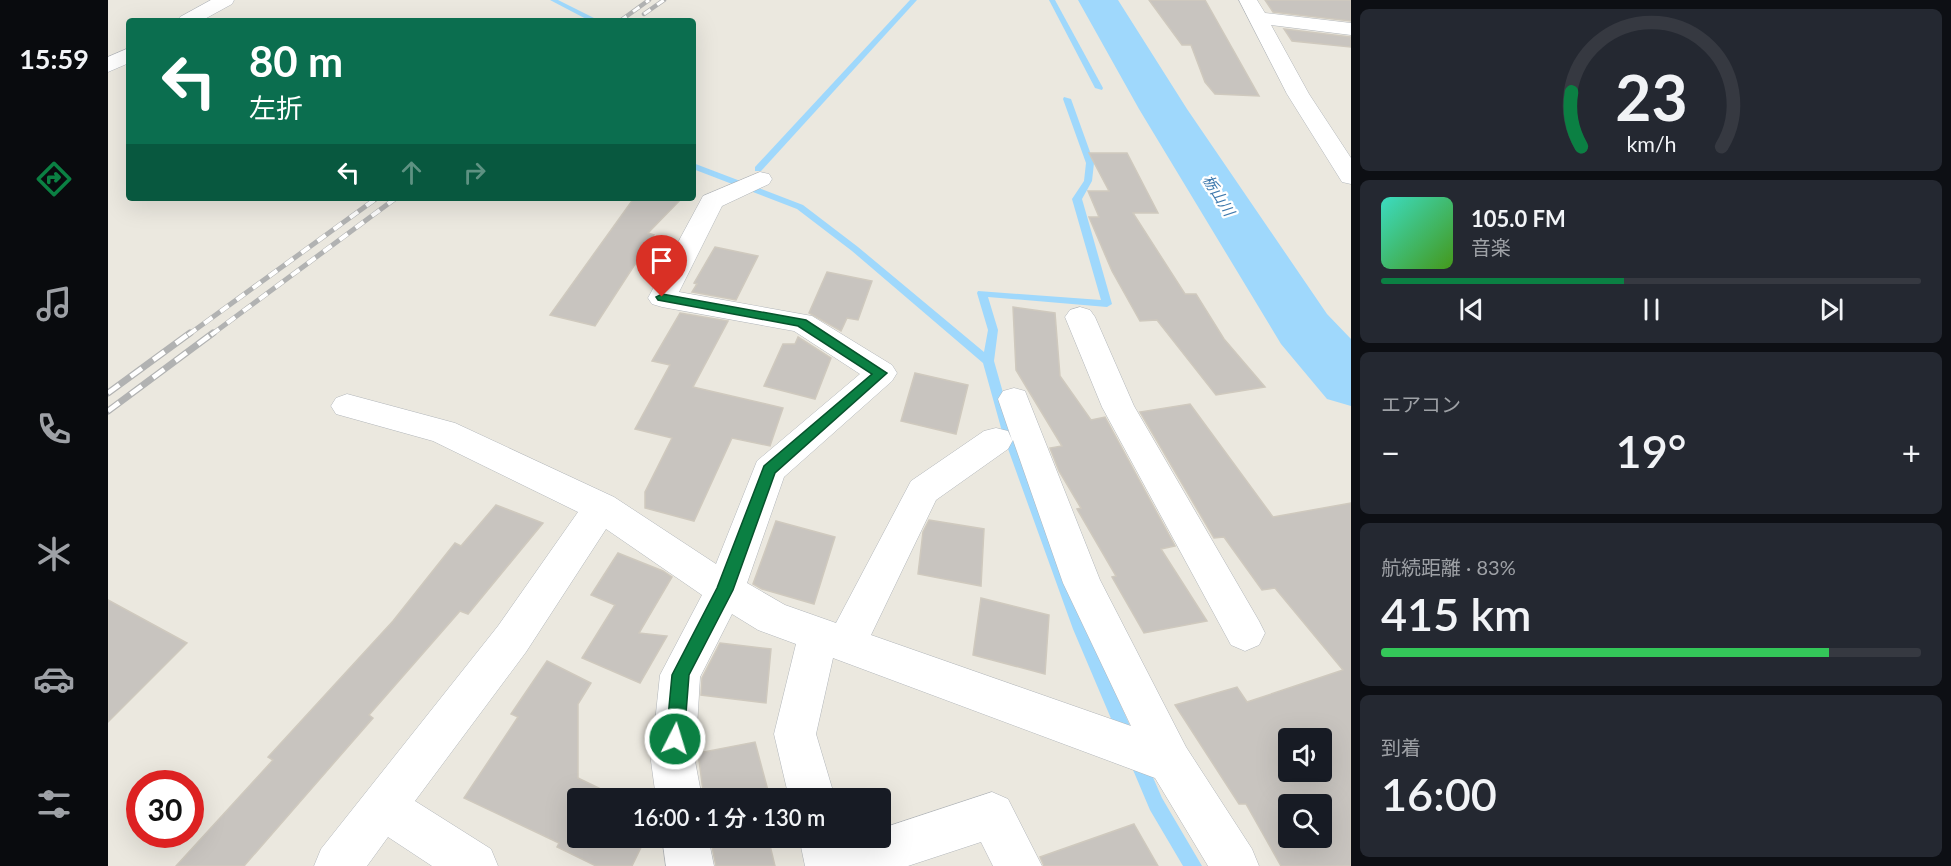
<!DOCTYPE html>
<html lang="ja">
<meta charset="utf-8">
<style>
body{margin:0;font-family:Lato,"Noto Sans JP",sans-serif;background:#242831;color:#f1f3f6;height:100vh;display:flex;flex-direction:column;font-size:22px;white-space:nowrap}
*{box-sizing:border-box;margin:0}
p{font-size:20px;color:#9ea1a6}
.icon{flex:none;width:33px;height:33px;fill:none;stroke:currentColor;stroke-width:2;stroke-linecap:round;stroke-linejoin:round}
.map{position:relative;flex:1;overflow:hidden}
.side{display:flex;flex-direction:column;gap:9px;padding:9px;background:#0d0f14;width:600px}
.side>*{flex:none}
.banner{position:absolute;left:18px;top:18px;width:570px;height:183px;border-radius:6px;box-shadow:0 6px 24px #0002;background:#0b6e4f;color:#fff;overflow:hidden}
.fabs{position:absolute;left:1170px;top:728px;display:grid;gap:12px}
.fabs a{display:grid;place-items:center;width:54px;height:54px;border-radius:6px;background:#171b24;box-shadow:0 6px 24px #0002;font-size:30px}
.speed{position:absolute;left:18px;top:770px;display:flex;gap:12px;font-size:30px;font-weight:700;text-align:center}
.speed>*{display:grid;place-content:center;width:78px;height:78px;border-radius:50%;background:#171b24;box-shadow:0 6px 24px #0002;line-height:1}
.speed .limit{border:9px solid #d22;background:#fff;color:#111}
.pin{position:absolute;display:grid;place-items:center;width:51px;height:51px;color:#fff;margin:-62px -26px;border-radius:50% 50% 50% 0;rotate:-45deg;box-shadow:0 0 6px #0007}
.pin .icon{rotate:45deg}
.me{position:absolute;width:66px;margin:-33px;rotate:5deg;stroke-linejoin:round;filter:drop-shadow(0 0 4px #0008)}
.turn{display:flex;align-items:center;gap:21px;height:126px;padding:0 24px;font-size:27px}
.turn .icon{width:78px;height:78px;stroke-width:2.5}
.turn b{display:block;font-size:42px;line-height:51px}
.lanes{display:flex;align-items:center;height:57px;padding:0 24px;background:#0003;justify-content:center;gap:30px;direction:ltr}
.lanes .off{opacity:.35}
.big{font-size:45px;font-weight:600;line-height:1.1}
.side .widget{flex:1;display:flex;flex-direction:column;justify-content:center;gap:9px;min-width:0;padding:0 21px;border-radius:9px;background:#242831}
.side .dial{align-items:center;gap:0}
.dial svg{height:156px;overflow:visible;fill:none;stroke:#363941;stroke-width:7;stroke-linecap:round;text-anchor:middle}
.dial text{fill:#f1f3f6;stroke:none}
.song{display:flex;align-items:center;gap:18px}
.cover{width:72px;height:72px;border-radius:9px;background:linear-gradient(135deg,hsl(170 70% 55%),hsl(100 70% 35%))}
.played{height:6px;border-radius:3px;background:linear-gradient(90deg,#0b8043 45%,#363941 45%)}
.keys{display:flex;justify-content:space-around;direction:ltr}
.heat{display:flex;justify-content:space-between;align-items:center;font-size:33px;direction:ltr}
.charge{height:9px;border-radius:4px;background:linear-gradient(90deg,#34c759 83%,#363941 0)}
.trip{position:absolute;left:459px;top:788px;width:324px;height:60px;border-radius:6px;background:#171b24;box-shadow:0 6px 24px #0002;font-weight:600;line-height:60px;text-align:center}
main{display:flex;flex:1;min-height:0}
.menu{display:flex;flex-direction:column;width:108px;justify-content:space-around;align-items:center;background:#090b0e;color:#9ea1a6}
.menu .icon{width:42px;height:42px}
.menu .selected{color:#0b8043}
.menu b{font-size:27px;color:#f1f3f6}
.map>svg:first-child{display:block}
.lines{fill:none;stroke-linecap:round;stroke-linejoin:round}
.stream{fill:#9fd8fc;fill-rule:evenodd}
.river{fill:#9fd8fc;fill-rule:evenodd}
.building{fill:#c8c4bf;stroke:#cfc9be;stroke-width:1.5;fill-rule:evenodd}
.street-casing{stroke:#b2b6ba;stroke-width:1}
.secondary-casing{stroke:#b3b7bc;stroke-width:1}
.street{fill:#fff;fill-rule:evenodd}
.secondary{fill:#fff;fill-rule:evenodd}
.rail-far2-casing{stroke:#b1b2b2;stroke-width:4.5}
.rail-far1-casing{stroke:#b1b2b2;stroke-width:5}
.rail-casing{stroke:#b1b2b2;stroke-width:7}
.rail-far2{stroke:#fff;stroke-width:3;stroke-dasharray:8;stroke-linecap:butt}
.rail-far1{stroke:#fff;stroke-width:4;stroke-dasharray:10;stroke-linecap:butt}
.rail{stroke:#fff;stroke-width:4.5;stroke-dasharray:14;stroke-linecap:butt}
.route{fill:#0b8043;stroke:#07532c;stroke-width:1.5}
.labels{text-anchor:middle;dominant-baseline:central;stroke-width:4.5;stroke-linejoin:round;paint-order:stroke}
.far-water-label{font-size:15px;font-style:italic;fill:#3e79ad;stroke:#fff}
</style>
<main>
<nav class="menu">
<b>15:59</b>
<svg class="icon selected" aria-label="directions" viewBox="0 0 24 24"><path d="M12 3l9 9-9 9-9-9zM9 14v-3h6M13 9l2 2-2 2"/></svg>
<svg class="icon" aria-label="music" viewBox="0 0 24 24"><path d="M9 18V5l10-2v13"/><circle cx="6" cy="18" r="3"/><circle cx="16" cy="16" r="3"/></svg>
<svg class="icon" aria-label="phone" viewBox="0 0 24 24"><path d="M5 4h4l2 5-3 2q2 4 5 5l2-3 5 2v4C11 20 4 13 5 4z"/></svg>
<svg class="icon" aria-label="climate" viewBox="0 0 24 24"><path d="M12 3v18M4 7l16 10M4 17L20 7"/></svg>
<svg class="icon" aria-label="car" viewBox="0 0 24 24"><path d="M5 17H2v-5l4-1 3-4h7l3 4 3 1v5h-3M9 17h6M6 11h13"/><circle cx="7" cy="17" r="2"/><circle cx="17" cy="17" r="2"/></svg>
<svg class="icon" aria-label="filters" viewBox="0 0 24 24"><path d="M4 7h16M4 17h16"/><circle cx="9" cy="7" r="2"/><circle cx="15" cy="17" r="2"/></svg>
</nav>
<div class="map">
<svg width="1243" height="866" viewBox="0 0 1243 866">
<rect width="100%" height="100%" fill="#ebe8df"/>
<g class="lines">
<g class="stream">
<path d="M442,0H450L492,21H482Z"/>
<path d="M802,0H809L653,171H647V167Z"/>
<path d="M941,0H947L995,88L994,90L987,88Z"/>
<path d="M956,97L963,99L986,163L984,181L974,199L1004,304L999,307L880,297L890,330L886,361L907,435L979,629L1027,737L1025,742L1019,745L1013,742L965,629L895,435L875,363L744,251L689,209L585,169V163L695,205L750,247L876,352L880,330L869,293L870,291L993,300L964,199L976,181L978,163L955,99Z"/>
<path d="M1028,750L1034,752L1054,798L1094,866H1075L1042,810L1020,758L1022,752Z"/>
</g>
<path class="river" d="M970,0H1010L1079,109L1219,314L1243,339V406L1219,399L1173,344L1031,109Z"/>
</g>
<g class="building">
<path d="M1041,0H1097L1151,96L1107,94L1097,82L1083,45H1074Z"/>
<path d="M1157,0H1243V21L1165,12Z"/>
<path d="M1176,29L1243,37V47L1184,41Z"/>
<path d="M981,153H1019L1050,213H1025L1077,294H1088L1116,339L1157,387L1108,395L1049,320L1032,321L1004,271L981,217H991L980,191H1001Z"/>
<path d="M526,198H574L540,233L546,235L487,326L442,315Z"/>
<path d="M607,247L650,256L628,300L584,292L589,284L586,283Z"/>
<path d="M719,272L764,281L750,320L739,318L733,331L701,313Z"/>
<path d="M905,307L947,313L952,376L983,420L997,417L1067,546L1053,549L1099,621L1036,633L1004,577L1008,576L969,509L973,508L951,471L942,448L954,446L908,370Z"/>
<path d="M572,313L620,321L585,387L675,408L662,446L624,438L586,521L537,508V492L564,438L527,429L562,365L544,361Z"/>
<path d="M690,337L723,358L707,399L656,386L675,344H687Z"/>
<path d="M807,373L860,385L848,434L793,421Z"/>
<path d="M1082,404L1165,517L1243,503V866H1173L1138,804H1131L1067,705L1129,687L1139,702L1235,670L1167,588L1154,590L1116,537L1106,538L1032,412ZM1180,738H1214V771H1180ZM1180,804H1214V837H1180Z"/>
<path d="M388,505L435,523L360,614L352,611L261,715L265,718L136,866H68L165,760L160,757L285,621L347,543L353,546Z"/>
<path d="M821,520L876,529L873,586L810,574L815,532Z"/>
<path d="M668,521L727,537L706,604L654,589L645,584Z"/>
<path d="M510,553L555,571L564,577L531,633L559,636L532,683L474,658L507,605L483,595Z"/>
<path d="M873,598L941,615L937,674L865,655Z"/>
<path d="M0,600L79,643L0,722Z"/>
<path d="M612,643L663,649L658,703L593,695L594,678Z"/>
<path d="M439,661L483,683L470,704V778L511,798H470V837H538L524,866H488L449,847L451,843L356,798L410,717L403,714Z"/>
<path d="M647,742L662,798H596L590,753Z"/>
<path d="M1026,824L1050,866H936L932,857Z"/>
<path d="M602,837H660L667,866H608Z"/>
</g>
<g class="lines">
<defs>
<g id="street">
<path d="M1131,0H1149L1157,13L1243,23V35L1163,25L1201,94L1243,158V184L1234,182L1179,94Z"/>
<path d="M652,172L661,174L664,179L661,184L614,206L571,292L704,316L784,365L789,373L784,381L676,477L639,583L677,605L728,623L803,481L876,431L888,428L900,431L904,440L890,399L895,391L906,388L917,391L992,580L1078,747L1144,849L1151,866H1100L1047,778L725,658L708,734L727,798H681L666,734L688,644L650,630L624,614L592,677L587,761L594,798H548L543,761L552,675L594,595L498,529L418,652L307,801L383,849L390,866H324L280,837L259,866H206L213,849L390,626L470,512L325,441L228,414L223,406L228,398L239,394L347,423L506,497L608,564L649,461L752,374L686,331L554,307L544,304L540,298L595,196ZM905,440L955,583L1023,726L763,635L828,500L900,449Z"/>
<path d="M972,307L982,310L987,317L1026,406L1151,621L1157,633L1151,645L1137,651L1123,645L994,407L957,317L962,310Z"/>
<path d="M884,792L900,799L934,866H885L873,842L800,866H697L691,837H737L738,840L746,837H772V829Z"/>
<path d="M554,837H600L606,866H558Z"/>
</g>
<g id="secondary">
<path d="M103,0H126L124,4L93,21H69L72,17Z"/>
<path d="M21,48V63L0,72V57Z"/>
</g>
</defs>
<use href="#street" class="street-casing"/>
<use href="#secondary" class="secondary-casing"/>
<use href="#street" class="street"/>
<use href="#secondary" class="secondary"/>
<defs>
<g id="rail-far2">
<path d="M536,14L556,0"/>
<path d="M512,21L541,0"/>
</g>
<g id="rail-far1">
<path d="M80,335L269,198"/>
<path d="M103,335L288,198"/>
</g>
<g id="rail">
<path d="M0,393L82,333"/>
<path d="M0,411L105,333"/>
</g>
</defs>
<use href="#rail-far2" class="rail-far2-casing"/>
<use href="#rail-far1" class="rail-far1-casing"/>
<use href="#rail" class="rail-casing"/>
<use href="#rail-far2" class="rail-far2"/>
<use href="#rail-far1" class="rail-far1"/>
<use href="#rail" class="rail"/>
</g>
<path class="route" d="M554,294L698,320L779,373L667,473L625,590L581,675L576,739L573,745L567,748L561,745L558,739L564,675L609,588L656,466L764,374L690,326L550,300L548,297Z"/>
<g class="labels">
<g class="far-water-label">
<text transform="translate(1111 195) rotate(58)">栃山川</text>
</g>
</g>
</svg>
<div class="fabs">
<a><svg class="icon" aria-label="sound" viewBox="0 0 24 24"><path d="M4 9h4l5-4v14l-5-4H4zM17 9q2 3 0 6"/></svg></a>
<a><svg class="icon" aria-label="search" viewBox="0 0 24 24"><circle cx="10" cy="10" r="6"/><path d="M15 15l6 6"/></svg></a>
</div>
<div class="speed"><div class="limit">30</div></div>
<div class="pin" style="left:554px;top:297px;background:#d93025"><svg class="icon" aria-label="arrive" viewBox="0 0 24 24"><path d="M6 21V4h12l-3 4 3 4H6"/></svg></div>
<svg class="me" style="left:567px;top:739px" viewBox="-20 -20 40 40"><circle r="17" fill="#0b8043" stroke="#fff" stroke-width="3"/><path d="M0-11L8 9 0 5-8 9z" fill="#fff"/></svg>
<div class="trip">16:00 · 1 分 · 130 m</div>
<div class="banner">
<div class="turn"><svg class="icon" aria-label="left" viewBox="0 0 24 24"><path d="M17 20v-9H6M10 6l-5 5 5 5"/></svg><div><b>80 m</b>左折</div></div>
<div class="lanes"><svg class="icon" aria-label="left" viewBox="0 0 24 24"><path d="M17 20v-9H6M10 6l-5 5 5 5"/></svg><svg class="icon off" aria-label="ahead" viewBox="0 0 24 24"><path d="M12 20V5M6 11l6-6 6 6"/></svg><svg class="icon off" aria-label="right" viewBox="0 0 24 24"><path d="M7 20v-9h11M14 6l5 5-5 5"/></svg></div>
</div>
</div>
<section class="side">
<div class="widget dial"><svg viewBox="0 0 100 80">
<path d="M14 69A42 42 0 1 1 86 69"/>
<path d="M14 69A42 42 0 0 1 9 41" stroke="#0b8043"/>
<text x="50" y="56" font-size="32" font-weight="700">23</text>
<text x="50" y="72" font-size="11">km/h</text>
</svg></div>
<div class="widget">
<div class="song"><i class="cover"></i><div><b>105.0 FM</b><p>音楽</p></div></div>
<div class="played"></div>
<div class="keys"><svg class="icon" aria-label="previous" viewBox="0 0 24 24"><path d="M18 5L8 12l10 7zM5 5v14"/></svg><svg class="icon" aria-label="pause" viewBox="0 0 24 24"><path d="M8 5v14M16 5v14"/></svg><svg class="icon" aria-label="next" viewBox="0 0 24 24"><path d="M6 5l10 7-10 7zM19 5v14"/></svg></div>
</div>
<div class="widget"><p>エアコン</p>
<div class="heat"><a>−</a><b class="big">19°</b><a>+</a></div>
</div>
<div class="widget"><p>航続距離 · 83%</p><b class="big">415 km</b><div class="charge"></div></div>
<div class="widget"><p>到着</p><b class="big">16:00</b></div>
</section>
</main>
